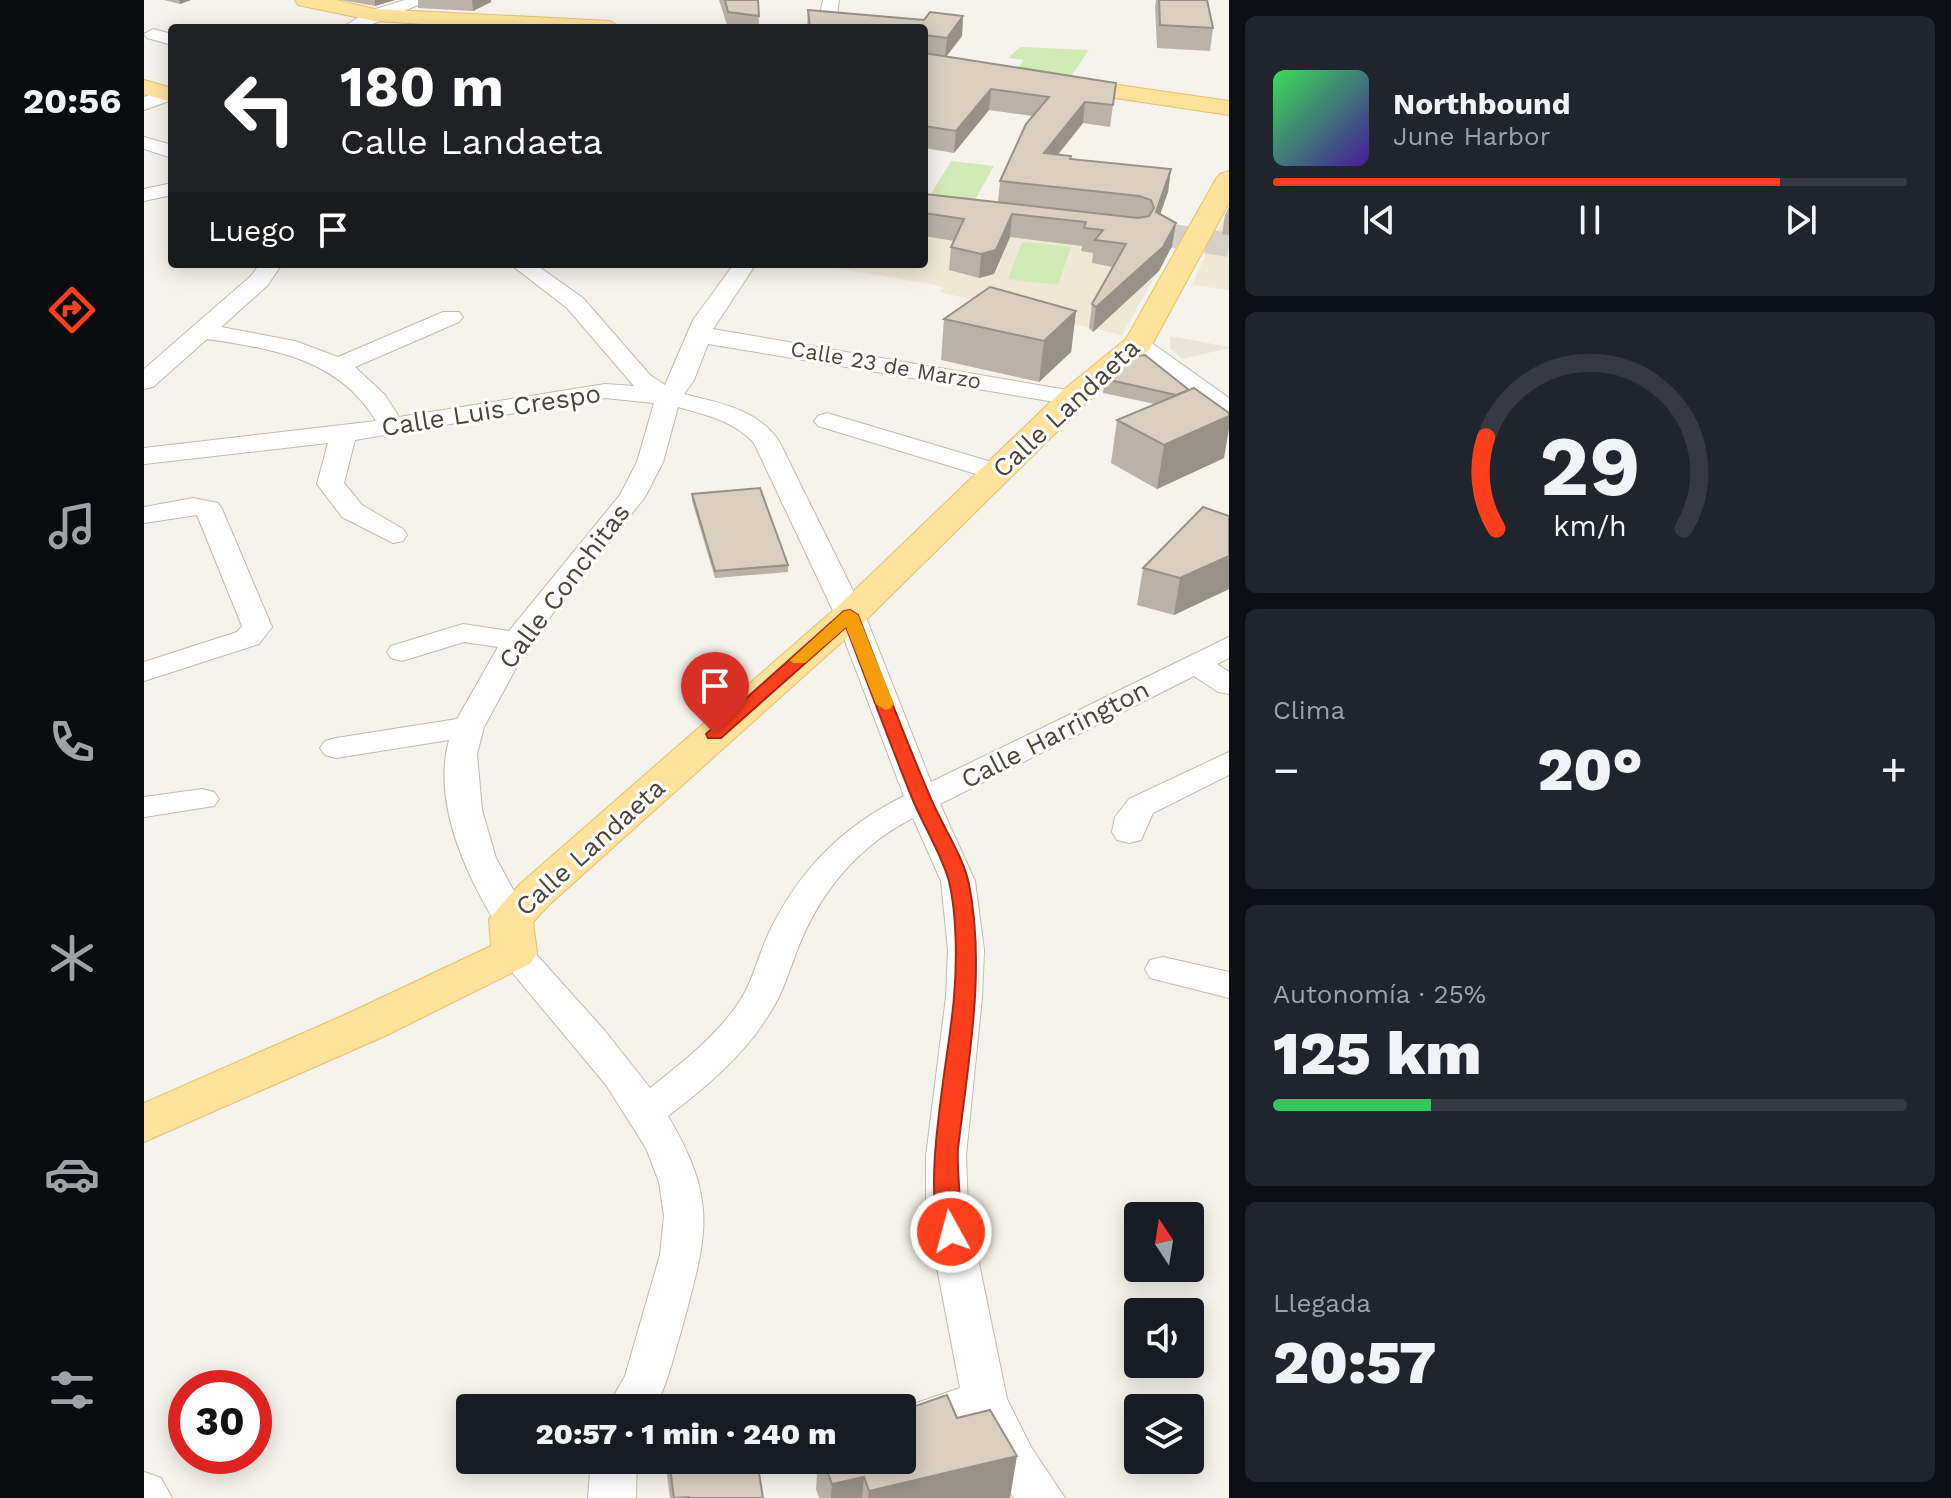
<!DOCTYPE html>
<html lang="es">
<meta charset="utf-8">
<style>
body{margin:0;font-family:"Work Sans",sans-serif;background:#20242c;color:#f1f3f6;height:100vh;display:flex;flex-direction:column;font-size:30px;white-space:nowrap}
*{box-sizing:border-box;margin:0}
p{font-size:26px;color:#9ea1a6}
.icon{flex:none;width:44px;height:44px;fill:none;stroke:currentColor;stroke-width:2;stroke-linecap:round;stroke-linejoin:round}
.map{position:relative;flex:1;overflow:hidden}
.drawer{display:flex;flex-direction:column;gap:16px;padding:16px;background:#0d0f14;width:722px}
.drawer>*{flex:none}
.banner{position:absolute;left:24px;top:24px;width:760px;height:244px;border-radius:8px;box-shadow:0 4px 20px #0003;background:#202124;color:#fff;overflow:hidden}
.needle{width:52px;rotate:348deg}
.fabs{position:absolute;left:980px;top:1202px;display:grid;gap:16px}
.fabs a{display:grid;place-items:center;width:80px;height:80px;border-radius:8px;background:#171b24;box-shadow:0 4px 20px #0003;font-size:40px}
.speed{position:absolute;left:24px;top:1370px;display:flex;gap:16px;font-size:40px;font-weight:700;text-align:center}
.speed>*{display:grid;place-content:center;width:104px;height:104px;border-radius:50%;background:#171b24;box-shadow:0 4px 20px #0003;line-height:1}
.speed .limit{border:12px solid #d22;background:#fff;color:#111}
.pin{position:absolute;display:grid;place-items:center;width:68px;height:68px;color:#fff;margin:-82px -34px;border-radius:50% 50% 50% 0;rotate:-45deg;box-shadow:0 0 8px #0007}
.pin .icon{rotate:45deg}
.me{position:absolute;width:88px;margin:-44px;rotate:353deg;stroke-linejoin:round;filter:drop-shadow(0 0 6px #0008)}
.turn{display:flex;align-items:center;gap:28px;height:168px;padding:0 40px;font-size:36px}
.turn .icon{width:104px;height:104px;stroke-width:2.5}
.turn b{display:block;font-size:56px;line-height:68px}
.then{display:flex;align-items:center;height:76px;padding:0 40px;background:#0003;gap:16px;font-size:30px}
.big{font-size:60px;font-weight:800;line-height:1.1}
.drawer .widget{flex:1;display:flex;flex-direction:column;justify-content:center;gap:12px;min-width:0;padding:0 28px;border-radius:12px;background:#20242c}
.drawer .dial{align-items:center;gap:0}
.dial svg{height:208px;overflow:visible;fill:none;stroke:#363941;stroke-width:7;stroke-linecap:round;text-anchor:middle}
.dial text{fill:#f1f3f6;stroke:none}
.song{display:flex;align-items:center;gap:24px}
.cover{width:96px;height:96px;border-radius:12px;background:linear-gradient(135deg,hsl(130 70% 55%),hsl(260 70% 35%))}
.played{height:8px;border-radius:4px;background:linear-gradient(90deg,#fc3f1d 80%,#363941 80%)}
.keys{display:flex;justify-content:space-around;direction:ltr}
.heat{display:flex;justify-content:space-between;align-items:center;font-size:44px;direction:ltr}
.charge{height:12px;border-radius:6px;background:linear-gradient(90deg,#34c759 25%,#363941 0)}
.trip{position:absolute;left:312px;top:1394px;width:460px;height:80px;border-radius:8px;background:#171b24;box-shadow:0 4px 20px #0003;font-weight:800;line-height:80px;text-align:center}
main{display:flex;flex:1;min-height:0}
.dock{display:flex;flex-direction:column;width:144px;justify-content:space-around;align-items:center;background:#090b0e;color:#9ea1a6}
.dock .icon{width:56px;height:56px}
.dock .active{color:#fc3f1d}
.dock b{font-size:36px;color:#f1f3f6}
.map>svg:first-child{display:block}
.residential{fill:#eae5da}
.education{fill:#efe8d6}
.green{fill:#d2eab5}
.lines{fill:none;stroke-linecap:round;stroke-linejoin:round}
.major-tunnel{stroke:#d4d0c8;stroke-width:24;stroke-dasharray:24 12;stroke-linecap:butt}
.minor-casing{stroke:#c2bbae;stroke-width:2}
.major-casing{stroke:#e6c16a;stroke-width:2}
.minor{fill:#fff;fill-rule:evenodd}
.major{fill:#ffe39c;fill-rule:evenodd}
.wall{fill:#bab2a6}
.shaded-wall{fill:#979187}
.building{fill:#d8cfc1;stroke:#979187;stroke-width:2}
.route{fill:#fc3f1d;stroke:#a42913;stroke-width:2}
.slow{fill:#f59e0b}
.labels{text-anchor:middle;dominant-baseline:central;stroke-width:6;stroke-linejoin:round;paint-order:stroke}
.far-street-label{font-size:22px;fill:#4b4439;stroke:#fff}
.street-label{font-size:26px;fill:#4b4439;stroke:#fff}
</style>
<main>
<nav class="dock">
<b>20:56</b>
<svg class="icon active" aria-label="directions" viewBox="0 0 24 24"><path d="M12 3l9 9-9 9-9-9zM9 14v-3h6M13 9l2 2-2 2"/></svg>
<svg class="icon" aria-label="music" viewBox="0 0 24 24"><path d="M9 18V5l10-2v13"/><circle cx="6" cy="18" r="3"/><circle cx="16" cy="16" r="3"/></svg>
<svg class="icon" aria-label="phone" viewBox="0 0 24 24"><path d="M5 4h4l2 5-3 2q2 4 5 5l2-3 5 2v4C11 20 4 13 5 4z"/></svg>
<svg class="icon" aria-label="climate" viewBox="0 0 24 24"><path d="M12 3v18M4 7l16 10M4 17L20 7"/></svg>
<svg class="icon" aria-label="car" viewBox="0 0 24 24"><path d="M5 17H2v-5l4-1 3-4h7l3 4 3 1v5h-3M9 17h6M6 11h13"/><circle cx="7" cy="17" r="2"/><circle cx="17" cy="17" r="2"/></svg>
<svg class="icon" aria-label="filters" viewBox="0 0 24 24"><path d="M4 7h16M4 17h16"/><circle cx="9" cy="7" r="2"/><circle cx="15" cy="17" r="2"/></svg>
</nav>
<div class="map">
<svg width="1085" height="1498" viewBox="0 0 1085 1498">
<rect width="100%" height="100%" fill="#f6f3ec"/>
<path class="residential" d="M1026,336L1085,347V348L1038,359L1026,348Z"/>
<g class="education">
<path d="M1085,208V290L1048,285L1067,243Z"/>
<path d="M780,213L1028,246L978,335L796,292L800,288L791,285L670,264H780Z"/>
</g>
<g class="green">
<path d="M876,47L945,50L927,76L873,69L880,60L864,58Z"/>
<path d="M807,161L850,166L831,200L787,194Z"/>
<path d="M878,242L927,247L914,285L864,279Z"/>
</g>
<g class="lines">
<path class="major-tunnel" d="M991,230L1085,245"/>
<defs>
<g id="minor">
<path d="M261,0H286L219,28H197L225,11Z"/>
<path d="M679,0H695L693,16L683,28H665L676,15Z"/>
<path d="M9,29L28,34V45L3,38L0,34Z"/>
<path d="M28,87V100L0,110V97Z"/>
<path d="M0,137L28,145V158L0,149Z"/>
<path d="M28,183V195L0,201V189Z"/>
<path d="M116,264H138L123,286L77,327L151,341L194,357L299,312H315L319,317L315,322L211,367L241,395L255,417L461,384L490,386L423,308L366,264H391L439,298L506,375L521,385L549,320L590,264H612L569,329L929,391L938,393L941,398L938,403L929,405L564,344L550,380L540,394C576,403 613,409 635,441L721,615L787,782L1085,637V658L1073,664L1085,672V694L1074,692L1050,676L796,804L831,881L840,950L838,997L822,1156L824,1210L863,1399L887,1447L921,1498H870L855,1475L829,1422L758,1448V1408L816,1388L782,1210V1156L802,997L804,950L797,881L769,818C716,845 679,888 656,943C646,968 639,994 624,1016C599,1056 561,1088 524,1116C573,1200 564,1231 540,1321C531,1351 525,1380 511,1408H463L481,1376L516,1255L520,1216L515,1182L502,1148L462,1085L352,953L357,944L370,941L383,944L461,1031L506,1088C538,1063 575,1034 597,999C609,980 614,957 623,937C653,872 696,828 760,796L691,615L610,443C590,421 562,415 534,407L519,462L501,497L385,644L340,727L333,754L338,810L352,858L385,919L380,927L367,931L354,927C322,875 288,802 305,740L192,758L181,755L176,748L181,741L192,738L313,719L354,647L320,642L258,661L247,658L243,652L247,646L319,624L365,631L476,495L493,462L510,403L461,398L211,440L200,483L218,505L259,529L263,535L259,541L249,543L198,517L173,484L184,443L0,464V448L232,421C195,359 130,349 63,339L9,387L0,389V369L107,276Z"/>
<path d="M994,337L1002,339L1085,398V418L1076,415L986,349L982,344L986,339Z"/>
<path d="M683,413L861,466L865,472L861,478L852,480L674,426L670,421L674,416Z"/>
<path d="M49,498L74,503L78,509L128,627L115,644L0,681V662L93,632L98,626L53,515L0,523V507Z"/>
<path d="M1085,752V775L1009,813L997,840L985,843L973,840L968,832L971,817L985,799Z"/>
<path d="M58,789L70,792L75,799L70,806L0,817V797Z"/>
<path d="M1019,957L1085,972V998L1006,978L1001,969L1006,960Z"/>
<path d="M447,1460H493L492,1498H444Z"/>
<path d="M0,1472L17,1478L28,1498H0Z"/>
</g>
<g id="major">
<path d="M151,0H192L231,9L466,21L477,28H348L231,21L154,5Z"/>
<path d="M919,77L1085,101V115L911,89L907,84L911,79Z"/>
<path d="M0,80L28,88V102L0,94Z"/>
<path d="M1085,171V203L1005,350L940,405L719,623L406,904L389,922L393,953L386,964L241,1036L0,1142V1103L207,1012L347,946L345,919L376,884L693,607L918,391L982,339L1072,179L1076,174Z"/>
</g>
</defs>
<use href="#minor" class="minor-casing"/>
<use href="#major" class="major-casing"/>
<use href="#minor" class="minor"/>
<use href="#major" class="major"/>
</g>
<g class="wall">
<path d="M20,0H47L36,4Z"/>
<path d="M197,0H251L231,6Z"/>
<path d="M274,0H347V2L329,11L274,8Z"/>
<path d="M575,0H614L615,28H584Z"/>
<path d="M1012,0H1063L1069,28L1066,51L1013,48L1011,7Z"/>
<path d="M664,10L780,20L819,16L818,36L802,57L972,83L966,127L939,123L914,155L927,159L1027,169L1024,192L1016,214L1028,246L1015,271L949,332L945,328L948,304L969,267L948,263L949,253L937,251L938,246L866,237L850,274L835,278L805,270L807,247L810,241L780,236V192L781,194L854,202L856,181L889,116L845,110L810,153L780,148V28H663Z"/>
<path d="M1085,207V235L1078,234L1081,215Z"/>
<path d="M932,311L927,352L895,382L797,360L800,319Z"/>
<path d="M1001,355L1080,458L1013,489L967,463L973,420L1011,404L959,393L961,379Z"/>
<path d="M548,494L644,565V572L571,578L548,501Z"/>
<path d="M1085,516V589L1030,615L993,605L999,568Z"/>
<path d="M759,1406L763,1409L813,1418L866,1498H675L672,1489L674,1460H758Z"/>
<path d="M521,1460H613L619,1498H526Z"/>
</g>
<g class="shaded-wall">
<path d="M35,0H47L36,4Z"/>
<path d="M231,0H251L231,6Z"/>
<path d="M328,0H347V2L329,11Z"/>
<path d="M819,16L818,36L801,58L803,38Z"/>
<path d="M847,89L845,110L810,153L812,131Z"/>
<path d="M941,102L939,123L897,175L900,153Z"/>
<path d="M1027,169L1024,192L1009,235L1012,212Z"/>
<path d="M868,214L866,237L850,274L835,278L837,254Z"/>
<path d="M1032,223L1028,246L1015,271L949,332L952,307Z"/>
<path d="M932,311L927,352L895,382L900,341Z"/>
<path d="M1085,416V429L1080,458L1013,489L1020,445Z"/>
<path d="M1085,556V589L1030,615L1036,578Z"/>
<path d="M873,1456L866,1498H724L725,1491Z"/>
<path d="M720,1477L718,1498H687L688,1484Z"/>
</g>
<g class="building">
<path d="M581,0H614L615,16L584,12Z"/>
<path d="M1015,0H1063L1069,28L1016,25Z"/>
<path d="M664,10L780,20L786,12L819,16L803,38L780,35V28H666Z"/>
<path d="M780,53L972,83L969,105L941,102L900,153L927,156L926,159L1027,169L1012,212L1032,223L1019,247L952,307L948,304L982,244L951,240L959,230L940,228L942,222L868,214L852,250L837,254L807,247L820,219L780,213V192L781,194L994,218L1005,216L1010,208L1007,200L995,196L856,181L882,124L905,97L847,89L812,131L780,126Z"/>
<path d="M846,287L932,311L900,341L800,319Z"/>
<path d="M1001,355L1045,390L1032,395L961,379L987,357Z"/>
<path d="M1050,388L1085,413V416L1020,445L973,420Z"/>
<path d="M616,488L644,565L571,571L548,494Z"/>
<path d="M1059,507L1085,516V556L1036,578L999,568Z"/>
<path d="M803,1395L813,1418L846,1410L873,1456L725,1491L720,1477L688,1484L679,1460H758V1408H724L759,1400V1406L763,1409Z"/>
<path d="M525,1460H613L619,1498H545V1497L530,1498Z"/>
</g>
<path class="route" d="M706,610L714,615C738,677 761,739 788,801C799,827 819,856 825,884C842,971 824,1062 814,1149C812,1167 820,1230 816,1239L807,1241L799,1239C775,1192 806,1053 810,997C813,963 813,915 805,881C797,853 779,825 768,798C745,741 724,684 702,627L577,738H564L562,734L700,611Z"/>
<path class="slow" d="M706,610L714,615L750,704L747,708L741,710L732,704L702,627L661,663H649L646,660L700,611Z"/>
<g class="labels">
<g class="far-street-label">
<text transform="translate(742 365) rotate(10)">Calle 23 de Marzo</text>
</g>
<g class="street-label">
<text transform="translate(922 408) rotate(-43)">Calle Landaeta</text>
<text transform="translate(347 410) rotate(-9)">Calle Luis Crespo</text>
<text transform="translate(420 586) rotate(-53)">Calle Conchitas</text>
<text transform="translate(911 734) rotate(-27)">Calle Harrington</text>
<text transform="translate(446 847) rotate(-42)">Calle Landaeta</text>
</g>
</g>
</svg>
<div class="fabs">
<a><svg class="needle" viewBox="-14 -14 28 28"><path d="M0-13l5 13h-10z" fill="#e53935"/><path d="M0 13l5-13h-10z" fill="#9ea1a6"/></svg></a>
<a><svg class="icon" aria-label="sound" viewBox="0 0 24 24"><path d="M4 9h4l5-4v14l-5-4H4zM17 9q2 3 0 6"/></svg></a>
<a><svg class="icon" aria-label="layers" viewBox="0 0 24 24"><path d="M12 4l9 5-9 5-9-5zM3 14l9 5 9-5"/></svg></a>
</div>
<div class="speed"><div class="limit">30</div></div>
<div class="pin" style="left:571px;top:734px;background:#d93025"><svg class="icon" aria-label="arrive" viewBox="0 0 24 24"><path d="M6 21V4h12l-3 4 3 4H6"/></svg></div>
<svg class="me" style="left:807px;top:1232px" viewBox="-20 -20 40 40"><circle r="17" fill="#fc3f1d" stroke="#fff" stroke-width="3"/><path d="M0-11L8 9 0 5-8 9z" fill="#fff"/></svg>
<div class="trip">20:57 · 1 min · 240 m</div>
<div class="banner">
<div class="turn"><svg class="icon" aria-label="left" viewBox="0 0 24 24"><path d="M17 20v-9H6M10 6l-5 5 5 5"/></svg><div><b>180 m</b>Calle Landaeta</div></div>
<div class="then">Luego<svg class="icon" aria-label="arrive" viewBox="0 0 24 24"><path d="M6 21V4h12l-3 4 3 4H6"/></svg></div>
</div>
</div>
<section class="drawer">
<div class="widget">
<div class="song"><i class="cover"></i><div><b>Northbound</b><p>June Harbor</p></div></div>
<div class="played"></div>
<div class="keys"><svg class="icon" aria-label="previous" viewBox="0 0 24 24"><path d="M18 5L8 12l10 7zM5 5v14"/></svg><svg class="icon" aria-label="pause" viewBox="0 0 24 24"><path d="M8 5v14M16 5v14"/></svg><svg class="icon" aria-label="next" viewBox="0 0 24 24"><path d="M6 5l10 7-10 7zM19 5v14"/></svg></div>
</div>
<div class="widget dial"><svg viewBox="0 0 100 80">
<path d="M14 69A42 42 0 1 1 86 69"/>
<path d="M14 69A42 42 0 0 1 10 34" stroke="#fc3f1d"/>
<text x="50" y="56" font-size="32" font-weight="700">29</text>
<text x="50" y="72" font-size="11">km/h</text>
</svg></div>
<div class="widget"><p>Clima</p>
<div class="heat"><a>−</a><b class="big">20°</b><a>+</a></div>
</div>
<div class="widget"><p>Autonomía · 25%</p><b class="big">125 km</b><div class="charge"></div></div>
<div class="widget"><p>Llegada</p><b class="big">20:57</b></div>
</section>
</main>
